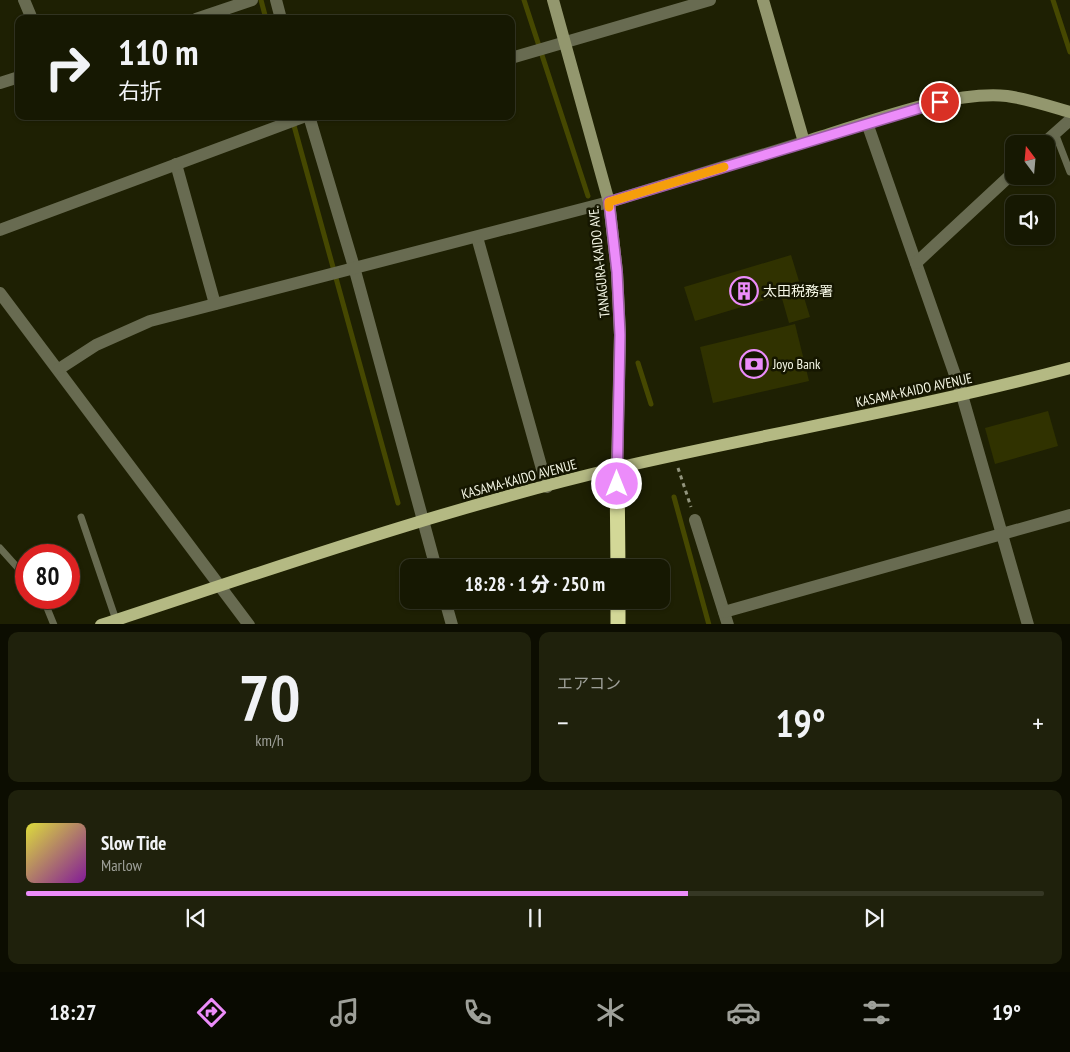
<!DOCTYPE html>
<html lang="ja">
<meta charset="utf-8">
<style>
body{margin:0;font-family:"PT Sans Narrow","Noto Sans JP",sans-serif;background:#1f210c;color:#f1f3f6;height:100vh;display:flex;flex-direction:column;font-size:19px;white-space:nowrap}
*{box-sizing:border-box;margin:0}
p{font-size:16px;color:#9ea099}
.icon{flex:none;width:28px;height:28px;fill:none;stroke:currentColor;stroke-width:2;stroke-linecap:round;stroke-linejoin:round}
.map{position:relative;height:624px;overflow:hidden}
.sheet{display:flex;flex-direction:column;gap:8px;padding:8px;background:#0c0d01;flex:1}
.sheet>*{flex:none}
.guide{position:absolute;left:15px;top:15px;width:500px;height:105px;border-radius:10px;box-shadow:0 1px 4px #0004,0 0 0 1px #353724;background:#161802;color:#f1f3f6;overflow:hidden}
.needle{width:32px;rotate:344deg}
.tools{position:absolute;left:1005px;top:135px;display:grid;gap:10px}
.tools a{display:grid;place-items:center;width:50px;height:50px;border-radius:10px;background:#161802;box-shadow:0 1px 4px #0004,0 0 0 1px #353724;font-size:25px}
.speed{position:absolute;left:15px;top:544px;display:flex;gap:10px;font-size:25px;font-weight:700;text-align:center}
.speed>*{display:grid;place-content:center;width:65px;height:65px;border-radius:50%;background:#161802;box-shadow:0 1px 4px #0004,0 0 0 1px #353724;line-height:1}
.speed .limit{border:8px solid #d22;background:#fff;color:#111}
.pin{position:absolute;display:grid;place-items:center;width:42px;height:42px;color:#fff;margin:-21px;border:2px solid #fff;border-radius:50%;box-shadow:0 1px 5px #0007}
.me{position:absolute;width:55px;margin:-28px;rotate:0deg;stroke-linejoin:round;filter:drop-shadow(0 0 4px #0008)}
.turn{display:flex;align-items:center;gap:18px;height:105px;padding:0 20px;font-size:22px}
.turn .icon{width:65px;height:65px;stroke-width:2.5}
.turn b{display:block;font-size:35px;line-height:42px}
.big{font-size:38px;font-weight:800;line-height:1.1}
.sheet .tile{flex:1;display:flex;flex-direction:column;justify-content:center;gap:8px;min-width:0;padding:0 18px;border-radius:10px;background:#1f210c}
.sheet .dial{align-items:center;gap:0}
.dial b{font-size:65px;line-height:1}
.song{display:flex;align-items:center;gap:15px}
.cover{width:60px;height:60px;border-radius:8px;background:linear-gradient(135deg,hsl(60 70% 55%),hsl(290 70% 35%))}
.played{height:5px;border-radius:2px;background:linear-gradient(90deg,#ec8cfa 65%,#353724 65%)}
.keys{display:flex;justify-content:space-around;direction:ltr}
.heat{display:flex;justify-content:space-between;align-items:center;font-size:28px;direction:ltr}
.sheet .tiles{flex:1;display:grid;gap:8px;grid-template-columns:1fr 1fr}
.tile:last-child{grid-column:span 2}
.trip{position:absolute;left:400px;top:559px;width:270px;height:50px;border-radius:10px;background:#161802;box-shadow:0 1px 4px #0004,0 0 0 1px #353724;font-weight:800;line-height:50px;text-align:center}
.dock{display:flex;height:80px;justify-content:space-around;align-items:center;background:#090a01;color:#9ea099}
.dock .icon{width:35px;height:35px}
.dock .selected{color:#ec8cfa}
.dock b{font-size:22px;color:#f1f3f6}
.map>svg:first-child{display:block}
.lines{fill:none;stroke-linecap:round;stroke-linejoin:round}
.stream{stroke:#464801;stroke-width:5}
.building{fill:#303200}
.path{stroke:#93957e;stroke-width:3;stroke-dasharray:4 4;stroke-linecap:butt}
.lane{stroke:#686b51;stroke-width:7}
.street{stroke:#686b51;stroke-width:12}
.secondary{stroke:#93976e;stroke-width:12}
.primary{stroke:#b4b983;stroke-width:12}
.highway{stroke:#d3d897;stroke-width:15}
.route-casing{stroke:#995ba2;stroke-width:12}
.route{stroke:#ec8cfa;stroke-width:9}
.slow{stroke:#f59e0b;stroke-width:9}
.labels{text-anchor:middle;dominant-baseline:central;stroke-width:5;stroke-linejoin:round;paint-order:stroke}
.street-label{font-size:14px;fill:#f4f6e4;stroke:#151600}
.poi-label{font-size:14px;fill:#f4f6e4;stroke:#151600;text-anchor:start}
</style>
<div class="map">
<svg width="1070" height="625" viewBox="0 0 1070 625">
<rect width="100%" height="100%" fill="#1e2003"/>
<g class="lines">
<g class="stream">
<path d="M261,0L266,19"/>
<path d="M524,0L588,196"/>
<path d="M1053,0L1070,52"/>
<path d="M293,122L398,503"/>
<path d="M638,363L651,404"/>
<path d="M674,497L709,625"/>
</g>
</g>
<g class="building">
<path d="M791,255L810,317L789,323L781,295L695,321L684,287Z"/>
<path d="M795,324L809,381L713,403L700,347Z"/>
<path d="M1048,411L1058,446L995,464L985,428Z"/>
</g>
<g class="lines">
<path class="path" d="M678,468L691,507"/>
<g class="lane">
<path d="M1055,133L1070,172"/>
<path d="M81,517L116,620"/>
<path d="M0,548L26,577"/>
<path d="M43,598L54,625"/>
</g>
<g class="street">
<path d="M24,0L32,19"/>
<path d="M276,0L281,19"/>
<path d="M196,19L252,0"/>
<path d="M511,58L710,0"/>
<path d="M0,83L19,77"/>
<path d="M309,116L354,267L436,568"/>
<path d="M867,123L962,395L1028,625"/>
<path d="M1043,144L1070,120"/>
<path d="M176,164L215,304"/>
<path d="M0,230L306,116"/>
<path d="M477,237L547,487"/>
<path d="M916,263L1014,172"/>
<path d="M0,293L249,625"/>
<path d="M59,369L96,345L150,321L609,202L804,142"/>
<path d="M695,520L728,625"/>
<path d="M445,600L452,625"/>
<path d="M724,612L1070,515"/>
</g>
<g class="secondary">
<path d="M553,0L609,202L617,272L620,335L617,468"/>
<path d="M763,0L804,142C862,125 948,90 1007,96C1029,99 1049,106 1070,112"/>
</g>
<path class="primary" d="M101,625C272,569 442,509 617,468C768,433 920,408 1070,368"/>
<g class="highway">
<path d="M617,468L618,568"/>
<path d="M618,600V625"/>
</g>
</g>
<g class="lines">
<defs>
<path id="route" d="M617,484L620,335L617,272L609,202L940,102"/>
</defs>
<use href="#route" class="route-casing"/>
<use href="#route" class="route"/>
<path class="slow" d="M609,207V202L724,167"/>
</g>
<defs>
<symbol id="building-ring" viewBox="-11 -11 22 22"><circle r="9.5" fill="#151600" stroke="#ec8cfa" stroke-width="1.5"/><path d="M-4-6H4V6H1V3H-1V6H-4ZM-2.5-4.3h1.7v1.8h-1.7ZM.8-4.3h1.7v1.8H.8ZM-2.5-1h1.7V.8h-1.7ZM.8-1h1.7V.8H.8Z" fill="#ec8cfa"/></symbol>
<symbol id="bank-ring" viewBox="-11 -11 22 22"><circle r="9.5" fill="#151600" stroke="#ec8cfa" stroke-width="1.5"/><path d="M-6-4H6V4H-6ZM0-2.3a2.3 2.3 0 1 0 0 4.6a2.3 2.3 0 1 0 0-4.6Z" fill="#ec8cfa"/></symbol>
</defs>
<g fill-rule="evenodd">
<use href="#building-ring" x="728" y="275" width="32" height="32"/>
<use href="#bank-ring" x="738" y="348" width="32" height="32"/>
</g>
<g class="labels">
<g class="street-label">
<text transform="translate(599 262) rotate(-96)">TANAGURA-KAIDO AVE.</text>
<text transform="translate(914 390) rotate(-12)">KASAMA-KAIDO AVENUE</text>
<text transform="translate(519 479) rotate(-15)">KASAMA-KAIDO AVENUE</text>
</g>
<g class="poi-label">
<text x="763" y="291">太田税務署</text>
<text x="773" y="364">Joyo Bank</text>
</g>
</g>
</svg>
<div class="tools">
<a><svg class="needle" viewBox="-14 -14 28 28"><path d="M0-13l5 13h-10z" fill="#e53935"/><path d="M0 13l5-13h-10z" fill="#9ea099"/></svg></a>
<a><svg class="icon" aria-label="sound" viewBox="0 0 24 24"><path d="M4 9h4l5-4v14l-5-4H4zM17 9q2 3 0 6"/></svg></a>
</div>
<div class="speed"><div class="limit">80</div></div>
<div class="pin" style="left:940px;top:102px;background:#d93025"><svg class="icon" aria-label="arrive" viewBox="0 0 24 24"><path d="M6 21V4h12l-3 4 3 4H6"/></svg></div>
<svg class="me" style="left:617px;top:484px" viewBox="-20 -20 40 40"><circle r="17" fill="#ec8cfa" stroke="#fff" stroke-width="3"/><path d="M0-11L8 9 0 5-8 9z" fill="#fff"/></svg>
<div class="trip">18:28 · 1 分 · 250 m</div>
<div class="guide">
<div class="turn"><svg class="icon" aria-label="right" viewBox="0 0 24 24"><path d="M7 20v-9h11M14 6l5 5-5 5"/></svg><div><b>110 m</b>右折</div></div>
</div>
</div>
<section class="sheet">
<div class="tiles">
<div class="tile dial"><b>70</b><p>km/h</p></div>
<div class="tile"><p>エアコン</p>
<div class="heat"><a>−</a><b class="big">19°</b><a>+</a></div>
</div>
<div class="tile">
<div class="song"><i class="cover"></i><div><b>Slow Tide</b><p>Marlow</p></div></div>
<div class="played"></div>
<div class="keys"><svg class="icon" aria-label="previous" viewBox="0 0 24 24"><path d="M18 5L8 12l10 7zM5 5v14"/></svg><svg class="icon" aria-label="pause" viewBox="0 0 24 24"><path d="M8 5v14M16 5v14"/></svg><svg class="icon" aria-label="next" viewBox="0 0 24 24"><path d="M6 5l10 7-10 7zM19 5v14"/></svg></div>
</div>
</div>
</section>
<nav class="dock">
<b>18:27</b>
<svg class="icon selected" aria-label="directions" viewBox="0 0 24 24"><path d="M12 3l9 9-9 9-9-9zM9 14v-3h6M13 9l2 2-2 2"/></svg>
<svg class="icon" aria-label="music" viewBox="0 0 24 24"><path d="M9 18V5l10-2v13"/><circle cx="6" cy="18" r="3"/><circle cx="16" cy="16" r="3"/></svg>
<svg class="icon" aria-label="phone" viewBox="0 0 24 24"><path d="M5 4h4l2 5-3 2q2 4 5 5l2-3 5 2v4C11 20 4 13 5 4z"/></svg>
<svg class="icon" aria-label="climate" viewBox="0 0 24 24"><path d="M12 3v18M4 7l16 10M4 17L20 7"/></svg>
<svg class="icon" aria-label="car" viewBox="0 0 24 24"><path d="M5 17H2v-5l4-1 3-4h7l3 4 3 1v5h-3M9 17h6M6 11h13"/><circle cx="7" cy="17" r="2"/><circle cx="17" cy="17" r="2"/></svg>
<svg class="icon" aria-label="filters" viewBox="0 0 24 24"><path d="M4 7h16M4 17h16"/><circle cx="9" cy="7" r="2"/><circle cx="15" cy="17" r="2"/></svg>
<b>19°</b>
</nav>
